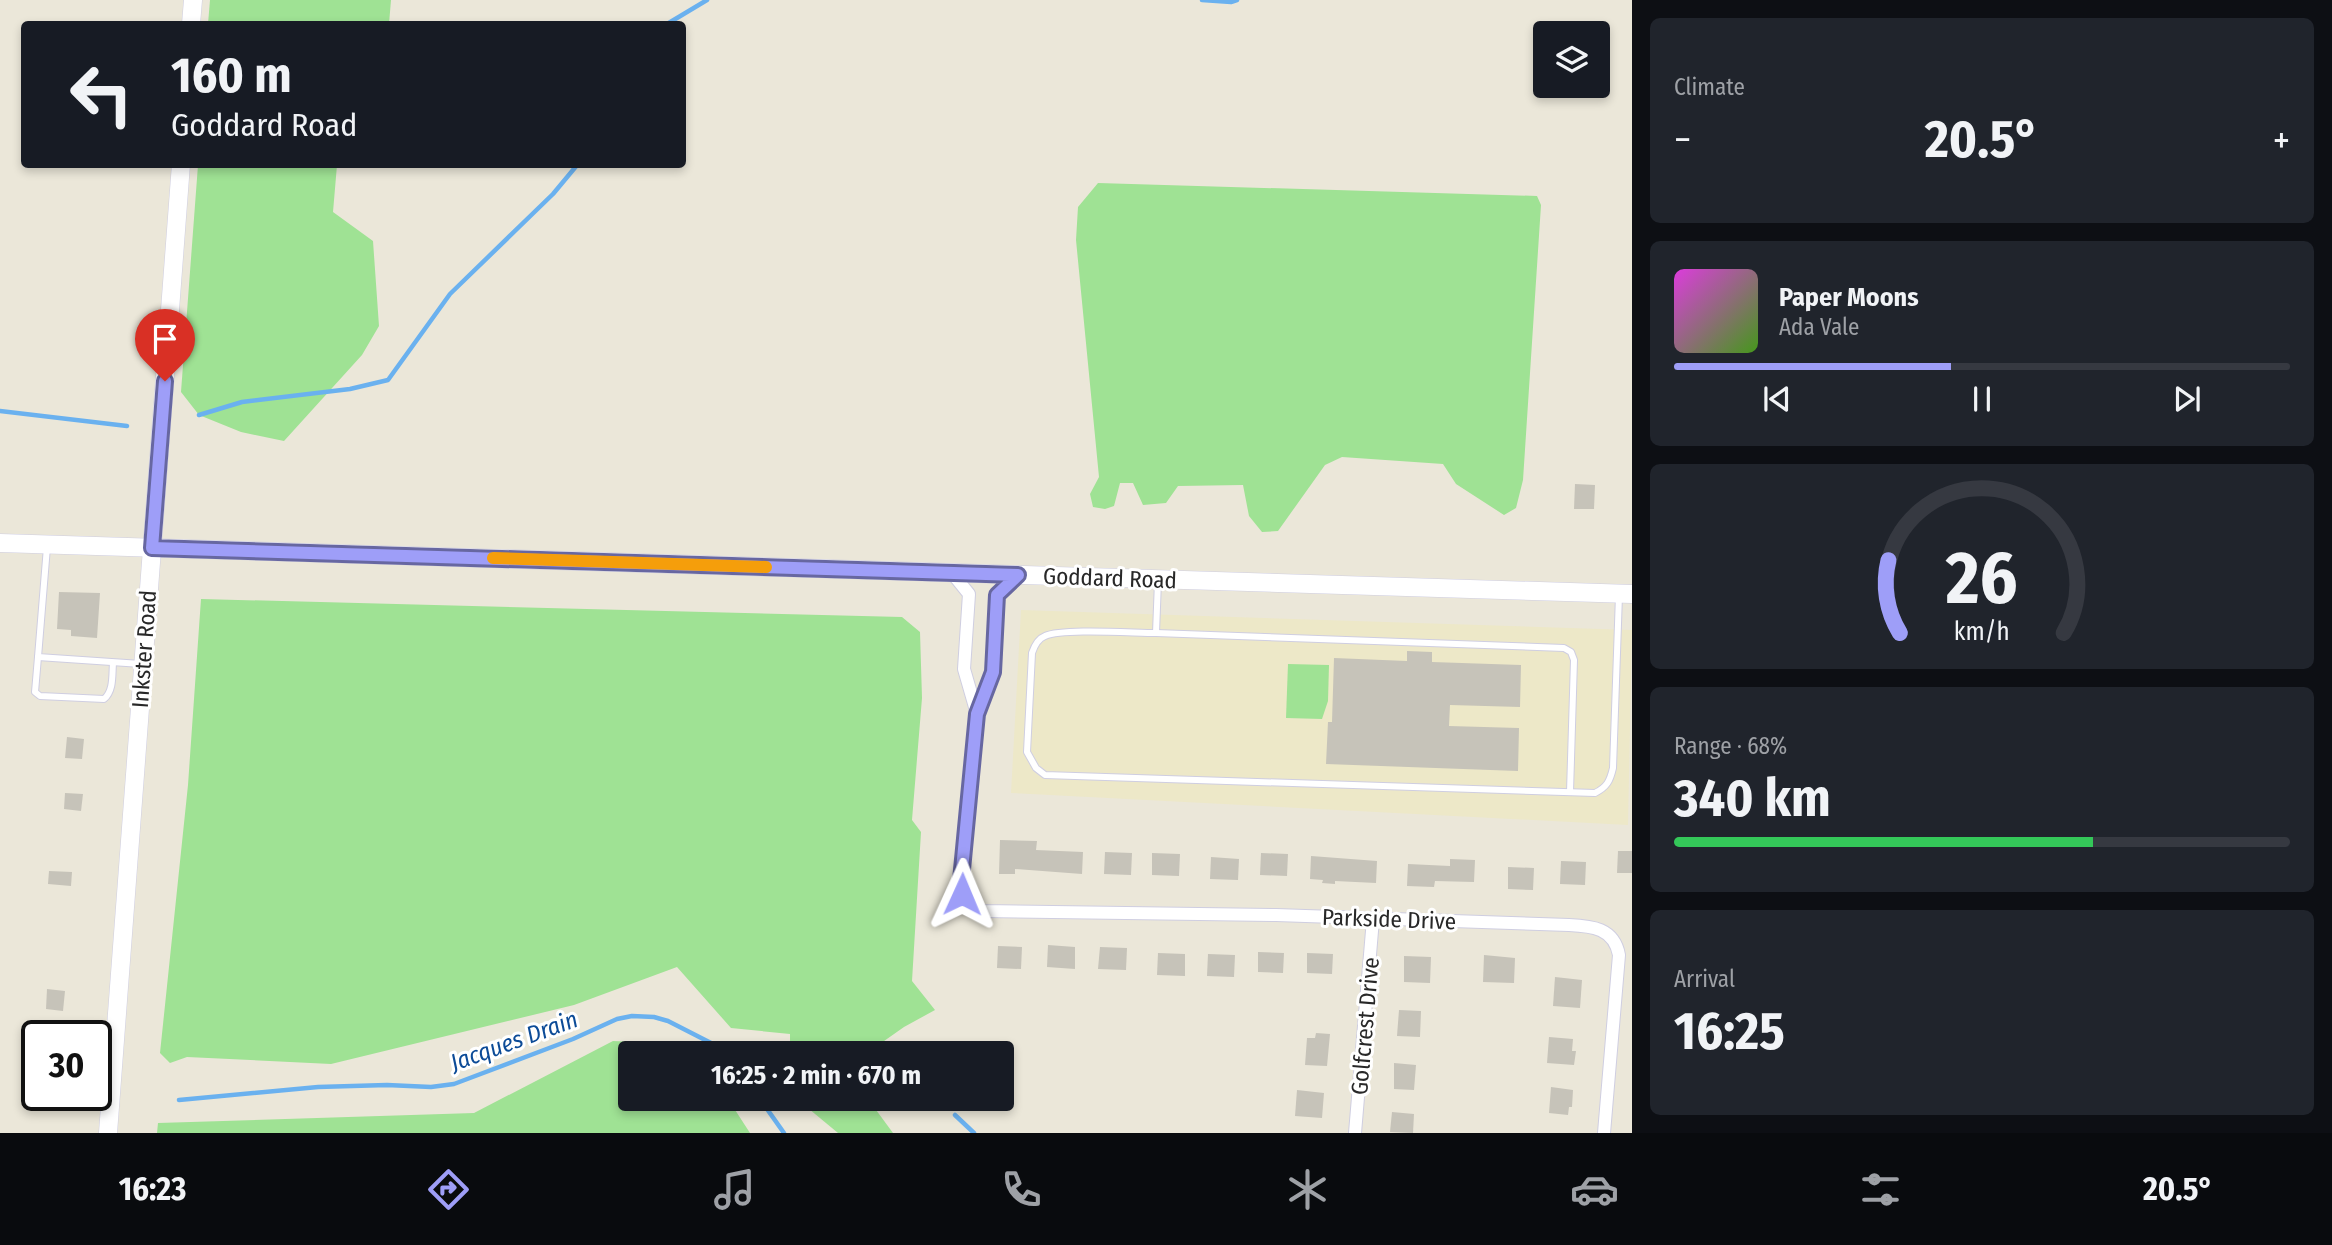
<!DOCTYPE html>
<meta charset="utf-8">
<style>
body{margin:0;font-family:"Fira Sans Condensed",sans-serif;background:#20242c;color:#f1f3f6;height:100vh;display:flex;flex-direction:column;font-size:26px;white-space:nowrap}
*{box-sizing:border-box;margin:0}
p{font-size:23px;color:#9ea1a6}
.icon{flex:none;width:38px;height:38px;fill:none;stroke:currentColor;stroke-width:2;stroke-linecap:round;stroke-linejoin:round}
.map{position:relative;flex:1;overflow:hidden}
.drawer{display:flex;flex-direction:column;gap:18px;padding:18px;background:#0d0f14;width:700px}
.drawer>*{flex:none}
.hud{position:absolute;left:21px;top:21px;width:665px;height:147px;border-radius:7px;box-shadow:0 4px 10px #0003;background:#171b24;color:#f1f3f6;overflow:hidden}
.tools{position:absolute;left:1533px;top:21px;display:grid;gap:14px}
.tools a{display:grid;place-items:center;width:77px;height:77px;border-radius:7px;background:#171b24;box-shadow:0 4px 10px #0003;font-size:35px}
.speed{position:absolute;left:21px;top:1020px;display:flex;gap:14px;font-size:35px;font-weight:700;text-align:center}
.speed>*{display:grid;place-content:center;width:91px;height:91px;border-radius:50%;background:#171b24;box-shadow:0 4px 10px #0003;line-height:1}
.speed .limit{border:4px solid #111;border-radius:10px;background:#fff;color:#111}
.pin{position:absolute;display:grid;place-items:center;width:60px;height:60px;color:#fff;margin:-72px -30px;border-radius:50% 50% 50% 0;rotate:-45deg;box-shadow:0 0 7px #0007}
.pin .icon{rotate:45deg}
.me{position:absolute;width:77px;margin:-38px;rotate:1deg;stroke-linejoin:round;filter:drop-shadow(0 0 5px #0008)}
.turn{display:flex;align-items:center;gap:24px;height:147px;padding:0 35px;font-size:32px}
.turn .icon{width:91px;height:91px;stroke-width:2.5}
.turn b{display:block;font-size:49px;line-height:60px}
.big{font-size:52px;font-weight:700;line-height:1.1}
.drawer .tile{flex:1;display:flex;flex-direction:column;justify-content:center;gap:10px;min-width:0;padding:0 24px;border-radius:10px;background:#20242c}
.drawer .dial{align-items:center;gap:0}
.dial svg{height:182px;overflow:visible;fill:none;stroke:#363941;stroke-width:7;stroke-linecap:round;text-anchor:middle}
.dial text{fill:#f1f3f6;stroke:none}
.song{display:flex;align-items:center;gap:21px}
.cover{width:84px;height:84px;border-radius:10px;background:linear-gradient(135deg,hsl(300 70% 55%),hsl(100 70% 35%))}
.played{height:7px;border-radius:4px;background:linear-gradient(90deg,#9e9ef8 45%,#363941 45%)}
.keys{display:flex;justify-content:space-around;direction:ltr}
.heat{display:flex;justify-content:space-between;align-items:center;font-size:38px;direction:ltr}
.charge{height:10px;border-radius:5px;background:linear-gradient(90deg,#34c759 68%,#363941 0)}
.trip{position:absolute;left:618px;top:1041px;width:396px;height:70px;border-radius:7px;background:#171b24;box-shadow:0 4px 10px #0003;font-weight:700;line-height:70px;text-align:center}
.tab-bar{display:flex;height:112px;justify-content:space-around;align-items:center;background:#090b0e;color:#9ea1a6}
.tab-bar .icon{width:49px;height:49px}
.tab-bar .selected{color:#9e9ef8}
.tab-bar b{font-size:32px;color:#f1f3f6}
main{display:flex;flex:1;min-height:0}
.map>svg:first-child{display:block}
.education{fill:#ede8c8}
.green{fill:#9fe294}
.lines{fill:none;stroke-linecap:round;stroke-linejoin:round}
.stream{stroke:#6ab1ef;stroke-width:4.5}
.building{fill:#c6c3b9}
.lane-casing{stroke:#cfcee1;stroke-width:8}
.street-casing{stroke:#cfcee1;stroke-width:14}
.secondary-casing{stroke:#cfcee1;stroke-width:19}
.lane{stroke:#fff;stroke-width:6}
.street{stroke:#fff;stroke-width:12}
.secondary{stroke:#fff;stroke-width:18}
.route-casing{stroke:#6767a1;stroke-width:18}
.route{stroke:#9e9ef8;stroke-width:12}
.slow{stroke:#f59e0b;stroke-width:12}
.labels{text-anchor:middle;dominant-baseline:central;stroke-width:6;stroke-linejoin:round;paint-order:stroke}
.street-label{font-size:23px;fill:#282828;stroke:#fff}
.water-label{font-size:24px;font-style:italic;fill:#0c4b97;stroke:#fff}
</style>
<main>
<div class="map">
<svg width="1632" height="1133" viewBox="0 0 1632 1133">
<rect width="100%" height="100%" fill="#ebe7d9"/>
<path class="education" d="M1021,610L1632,630L1628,825L1011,793Z"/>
<g class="green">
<path d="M210,0H391L389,24H208Z"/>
<path d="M198,165H337L333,212L373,241L379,326L362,355L284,441L241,432L199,415L181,392Z"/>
<path d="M1098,183L1537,196L1541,205L1523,480L1516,508L1504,515L1456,484L1443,464L1342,457L1325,465L1278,531L1262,532L1249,516L1243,485L1178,486L1166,503L1143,505L1133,483H1120L1114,506L1105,509L1093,507L1090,494L1099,477L1076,240L1078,207Z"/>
<path d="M201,599L902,617L920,632L922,698L912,820L921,832L912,981L935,1010L904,1027L867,1053H790V1034L731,1028L677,967L574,1005L331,1064L187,1057L170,1063L160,1053L188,785Z"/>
<path d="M1288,664L1329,665L1328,701L1322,719L1286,718Z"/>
<path d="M613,1041L679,1044L687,1053L630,1054V1099H728L750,1133H157L158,1123L474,1113Z"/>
<path d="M797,1099H868L893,1133H838Z"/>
</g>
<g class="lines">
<g class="stream">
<path d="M1202,0L1231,2L1237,0"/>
<path d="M667,24L707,0"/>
<path d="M0,411L127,426"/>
<path d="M199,415L242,402L350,389L388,380L450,294L553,194L578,164"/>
<path d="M760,1099L784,1133"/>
<path d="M179,1100L318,1087L387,1085L431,1087L454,1084L573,1039L617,1019L632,1016L654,1017L668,1021L711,1043L724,1054"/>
<path d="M955,1115L974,1133"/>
</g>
</g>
<g class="building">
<path d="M1575,484L1595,485L1594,509H1574Z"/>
<path d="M59,592L100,593L97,638L71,636V630L57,629Z"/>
<path d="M1407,651L1432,652V662L1521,665L1520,707L1450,705L1449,726L1519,728L1518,771L1326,764L1328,722H1332L1334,658L1407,661Z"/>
<path d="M67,737L84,739L82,759L65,758Z"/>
<path d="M65,793L83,794L81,811L64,809Z"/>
<path d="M1000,840L1037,841L1036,850L1083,852L1082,874L1015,869V874H999Z"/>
<path d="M1618,851H1632V873H1617Z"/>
<path d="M1105,852L1132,853L1131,875L1104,874Z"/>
<path d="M1152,853L1180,854L1179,876L1152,875Z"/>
<path d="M1261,853L1288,854L1287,876L1260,875Z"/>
<path d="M1311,856L1377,861L1376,883L1335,881V884L1322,883L1323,880L1310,879Z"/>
<path d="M1211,857L1239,859L1238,880L1210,879Z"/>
<path d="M1450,859L1475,860L1474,882L1435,881L1434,887L1407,886L1408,864L1450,866Z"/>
<path d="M1561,861L1586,862L1585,885L1560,884Z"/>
<path d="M1508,867L1534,868L1533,890L1508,889Z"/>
<path d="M49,871L72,872L71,886L48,884Z"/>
<path d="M1048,945L1075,947V969L1047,967Z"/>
<path d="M998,946L1022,947L1021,969L997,968Z"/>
<path d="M1100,947L1127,948L1126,970L1098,969Z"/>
<path d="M1258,952L1284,953L1283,973L1258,972Z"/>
<path d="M1158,953L1185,954V976L1157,975Z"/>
<path d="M1307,953L1333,954L1332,974L1307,973Z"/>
<path d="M1208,954L1235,955L1234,977L1207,976Z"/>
<path d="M1484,955L1515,958L1514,983L1483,982Z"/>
<path d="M1404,956L1431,957L1430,983L1404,982Z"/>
<path d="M1555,977L1582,980L1580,1008L1553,1006Z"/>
<path d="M47,989L65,991L63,1011L46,1009Z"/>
<path d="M1399,1010L1421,1011L1420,1037L1397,1036Z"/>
<path d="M1316,1033L1330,1034L1327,1066L1305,1065L1307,1038H1315Z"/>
<path d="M1549,1037L1573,1039L1572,1051H1576L1574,1065L1547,1063Z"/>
<path d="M1394,1063L1416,1065L1414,1090L1394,1089Z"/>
<path d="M1551,1087L1573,1090L1572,1107H1569L1568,1115L1549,1113Z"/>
<path d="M1297,1090L1324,1093L1322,1118L1295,1116Z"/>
<path d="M1392,1112L1414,1114L1413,1133L1390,1132Z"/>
</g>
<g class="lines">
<defs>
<g id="lane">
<path d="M47,547L38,657L141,664"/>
<path d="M1158,581L1156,633C1133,633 1063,628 1045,636C1037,639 1034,647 1032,653L1027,752L1036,768L1045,775L1595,793C1607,787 1610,781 1613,768L1619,595"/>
<path d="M1156,633L1564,648L1571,652L1574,660L1570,792"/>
<path d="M38,657L35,692L40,696L104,699C114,691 112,674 113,663"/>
</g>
<g id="street">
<path d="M952,573L969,594L964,669L977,714"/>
<path d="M1018,575L997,595L993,672L977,714L961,880L962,895L967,905L982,911L1276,915L1569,925C1592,926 1614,928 1619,955L1604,1133"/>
<path d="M1355,1133L1373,919"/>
</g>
<g id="secondary">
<path d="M191,24L193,0"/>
<path d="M0,543L1632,594"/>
<path d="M108,1133L181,164"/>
</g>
</defs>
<use href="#lane" class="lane-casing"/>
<use href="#street" class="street-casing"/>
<use href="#secondary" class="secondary-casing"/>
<use href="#lane" class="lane"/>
<use href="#street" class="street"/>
<use href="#secondary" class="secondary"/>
</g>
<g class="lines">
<defs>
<path id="route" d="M165,381L152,548L1018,575L997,595L993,672L977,714L961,880L962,894"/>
</defs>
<use href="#route" class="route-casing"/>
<use href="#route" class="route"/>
<path class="slow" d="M493,558L766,567"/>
</g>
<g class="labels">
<g class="street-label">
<text transform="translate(1110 578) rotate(2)">Goddard Road</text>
<text transform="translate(144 649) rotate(-86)">Inkster Road</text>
<text transform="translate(1389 919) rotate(2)">Parkside Drive</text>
<text transform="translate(1365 1026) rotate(-85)">Golfcrest Drive</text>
</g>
<g class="water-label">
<text transform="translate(514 1041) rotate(-20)">Jacques Drain</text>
</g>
</g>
</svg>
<div class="tools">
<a><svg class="icon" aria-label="layers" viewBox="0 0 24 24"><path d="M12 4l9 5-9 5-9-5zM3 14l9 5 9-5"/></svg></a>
</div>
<div class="speed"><div class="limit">30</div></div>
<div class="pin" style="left:165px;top:381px;background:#d93025"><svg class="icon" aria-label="arrive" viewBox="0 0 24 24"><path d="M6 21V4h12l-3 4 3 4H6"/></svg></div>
<svg class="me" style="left:962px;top:894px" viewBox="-20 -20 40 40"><path d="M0-17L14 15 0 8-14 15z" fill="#9e9ef8" stroke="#fff" stroke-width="4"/></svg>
<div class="trip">16:25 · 2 min · 670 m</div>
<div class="hud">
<div class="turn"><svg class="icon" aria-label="left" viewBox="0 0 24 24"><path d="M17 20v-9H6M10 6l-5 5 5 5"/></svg><div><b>160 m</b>Goddard Road</div></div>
</div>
</div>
<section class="drawer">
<div class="tile"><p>Climate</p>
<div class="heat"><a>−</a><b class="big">20.5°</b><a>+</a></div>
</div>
<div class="tile">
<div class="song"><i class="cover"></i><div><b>Paper Moons</b><p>Ada Vale</p></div></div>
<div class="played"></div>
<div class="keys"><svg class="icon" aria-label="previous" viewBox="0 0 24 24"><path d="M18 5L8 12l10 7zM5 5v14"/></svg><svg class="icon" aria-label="pause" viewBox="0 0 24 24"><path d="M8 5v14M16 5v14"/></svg><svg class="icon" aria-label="next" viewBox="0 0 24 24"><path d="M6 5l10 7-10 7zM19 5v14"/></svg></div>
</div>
<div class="tile dial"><svg viewBox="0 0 100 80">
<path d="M14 69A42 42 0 1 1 86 69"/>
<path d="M14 69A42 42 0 0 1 9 37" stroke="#9e9ef8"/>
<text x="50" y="56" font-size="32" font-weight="700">26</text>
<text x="50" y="72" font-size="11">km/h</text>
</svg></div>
<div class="tile"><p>Range · 68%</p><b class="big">340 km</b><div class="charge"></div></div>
<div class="tile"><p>Arrival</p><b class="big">16:25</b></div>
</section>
</main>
<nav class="tab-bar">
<b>16:23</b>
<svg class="icon selected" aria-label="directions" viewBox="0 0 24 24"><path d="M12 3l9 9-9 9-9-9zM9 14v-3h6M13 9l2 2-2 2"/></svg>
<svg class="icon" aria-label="music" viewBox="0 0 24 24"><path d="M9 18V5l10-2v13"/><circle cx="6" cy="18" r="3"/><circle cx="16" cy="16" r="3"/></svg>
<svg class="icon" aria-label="phone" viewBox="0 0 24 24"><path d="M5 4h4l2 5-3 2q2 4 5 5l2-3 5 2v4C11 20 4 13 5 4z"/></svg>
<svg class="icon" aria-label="climate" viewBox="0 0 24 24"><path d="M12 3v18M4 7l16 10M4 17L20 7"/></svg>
<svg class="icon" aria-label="car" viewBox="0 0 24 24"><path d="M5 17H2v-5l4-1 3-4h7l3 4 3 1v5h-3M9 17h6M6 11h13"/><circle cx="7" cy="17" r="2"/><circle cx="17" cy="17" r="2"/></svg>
<svg class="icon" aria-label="filters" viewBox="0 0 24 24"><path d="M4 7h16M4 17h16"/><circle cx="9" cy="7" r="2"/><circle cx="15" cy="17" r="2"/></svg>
<b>20.5°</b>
</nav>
